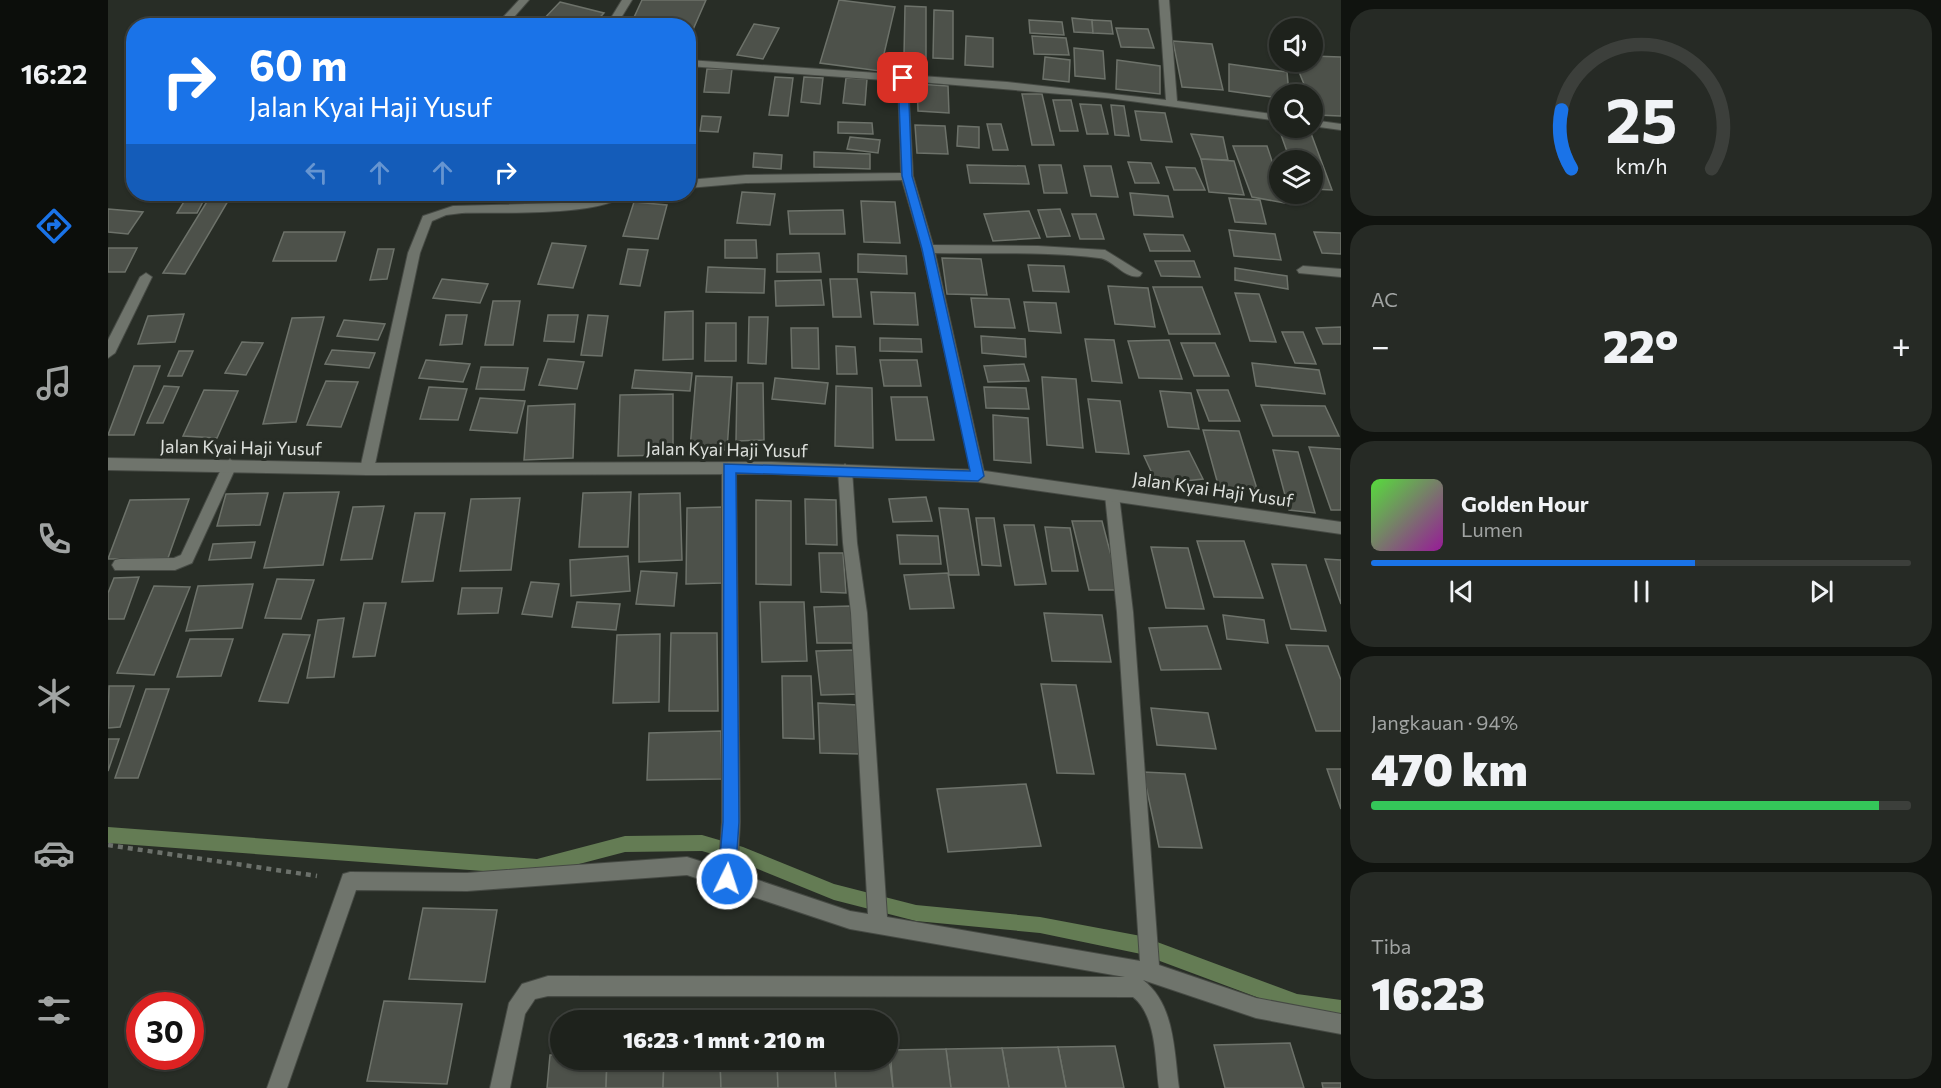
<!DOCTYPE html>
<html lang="id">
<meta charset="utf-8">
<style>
body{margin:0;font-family:Commissioner,sans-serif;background:#262a25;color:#f1f3f6;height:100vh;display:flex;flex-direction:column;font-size:22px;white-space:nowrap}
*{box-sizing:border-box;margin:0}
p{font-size:20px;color:#a1a4a3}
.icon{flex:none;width:33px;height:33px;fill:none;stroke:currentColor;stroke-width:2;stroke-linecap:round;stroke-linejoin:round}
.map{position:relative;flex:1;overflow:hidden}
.details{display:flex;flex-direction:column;gap:9px;padding:9px;background:#10130f;width:600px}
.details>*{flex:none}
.hud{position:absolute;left:18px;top:18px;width:570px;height:183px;border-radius:24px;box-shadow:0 2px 4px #0004,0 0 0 2px #3c3f3b;background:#1a73e8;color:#fff;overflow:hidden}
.controls{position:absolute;left:1161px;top:18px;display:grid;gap:12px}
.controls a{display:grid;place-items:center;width:54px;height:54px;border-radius:50%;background:#1e221c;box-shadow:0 2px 4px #0004,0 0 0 2px #3c3f3b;font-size:30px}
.speed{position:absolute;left:18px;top:992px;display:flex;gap:12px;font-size:30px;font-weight:700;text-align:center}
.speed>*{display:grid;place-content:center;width:78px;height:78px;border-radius:50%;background:#1e221c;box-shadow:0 2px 4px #0004,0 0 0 2px #3c3f3b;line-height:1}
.speed .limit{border:9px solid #d22;background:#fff;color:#111}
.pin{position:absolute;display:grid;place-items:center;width:51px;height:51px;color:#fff;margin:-26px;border-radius:12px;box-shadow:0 3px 9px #0006}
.me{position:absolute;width:66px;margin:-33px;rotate:4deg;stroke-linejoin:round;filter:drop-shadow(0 0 4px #0008)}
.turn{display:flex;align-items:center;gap:21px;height:126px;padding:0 24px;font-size:27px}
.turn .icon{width:78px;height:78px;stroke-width:2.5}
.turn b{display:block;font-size:42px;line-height:51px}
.lanes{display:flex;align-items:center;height:57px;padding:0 24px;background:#0003;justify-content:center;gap:30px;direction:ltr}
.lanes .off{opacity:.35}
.big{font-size:45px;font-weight:800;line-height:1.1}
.details .card{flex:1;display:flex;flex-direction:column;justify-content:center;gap:9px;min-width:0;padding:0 21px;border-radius:24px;background:#262a25}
.details .dial{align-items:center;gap:0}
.dial svg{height:156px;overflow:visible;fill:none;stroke:#3c3f3b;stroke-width:7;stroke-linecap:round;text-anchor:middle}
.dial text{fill:#f1f3f6;stroke:none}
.song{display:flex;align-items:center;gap:18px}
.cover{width:72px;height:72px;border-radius:9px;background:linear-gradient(135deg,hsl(110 70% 55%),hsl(300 70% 35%))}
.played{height:6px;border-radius:3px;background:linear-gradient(90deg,#1a73e8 60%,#3c3f3b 60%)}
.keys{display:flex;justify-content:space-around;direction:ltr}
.heat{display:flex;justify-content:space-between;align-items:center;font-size:33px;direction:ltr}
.charge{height:9px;border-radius:4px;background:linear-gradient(90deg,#34c759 94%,#3c3f3b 0)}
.trip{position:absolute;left:442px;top:1010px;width:348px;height:60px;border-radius:30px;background:#1e221c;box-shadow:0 2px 4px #0004,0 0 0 2px #3c3f3b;font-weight:800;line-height:60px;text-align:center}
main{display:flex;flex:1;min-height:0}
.tabs{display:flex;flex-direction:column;width:108px;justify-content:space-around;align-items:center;background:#0c0e0b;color:#a1a4a3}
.tabs .icon{width:42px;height:42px}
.tabs .current{color:#1a73e8}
.tabs b{font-size:27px;color:#f1f3f6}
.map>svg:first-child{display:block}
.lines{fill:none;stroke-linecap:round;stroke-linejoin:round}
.stream{fill:#647c54;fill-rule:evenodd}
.building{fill:#4d514a;stroke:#6d726a;stroke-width:1.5}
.minor-casing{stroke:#464a44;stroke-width:2}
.tertiary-casing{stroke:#464a44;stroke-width:2}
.path{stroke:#6c716b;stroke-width:4.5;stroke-dasharray:5 5;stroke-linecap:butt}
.minor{fill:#6f746c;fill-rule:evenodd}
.tertiary{fill:#6f746c;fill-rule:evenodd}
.route{fill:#1a73e8;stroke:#114b97;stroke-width:1.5}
.labels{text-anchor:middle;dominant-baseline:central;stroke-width:6;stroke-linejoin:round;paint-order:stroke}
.street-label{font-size:18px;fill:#dde0dc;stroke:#282d26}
</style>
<main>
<nav class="tabs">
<b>16:22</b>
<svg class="icon current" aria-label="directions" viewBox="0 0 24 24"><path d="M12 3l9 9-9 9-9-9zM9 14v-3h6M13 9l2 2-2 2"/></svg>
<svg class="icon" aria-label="music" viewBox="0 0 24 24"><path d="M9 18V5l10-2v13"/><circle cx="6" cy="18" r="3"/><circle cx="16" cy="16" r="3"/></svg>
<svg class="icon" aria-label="phone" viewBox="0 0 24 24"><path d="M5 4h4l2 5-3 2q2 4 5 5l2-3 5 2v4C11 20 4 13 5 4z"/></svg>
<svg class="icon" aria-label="climate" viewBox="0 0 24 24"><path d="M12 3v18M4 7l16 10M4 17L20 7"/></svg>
<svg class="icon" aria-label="car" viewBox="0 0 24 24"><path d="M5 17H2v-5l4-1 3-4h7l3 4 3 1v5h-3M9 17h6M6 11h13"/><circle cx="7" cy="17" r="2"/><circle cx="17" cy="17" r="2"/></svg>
<svg class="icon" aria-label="filters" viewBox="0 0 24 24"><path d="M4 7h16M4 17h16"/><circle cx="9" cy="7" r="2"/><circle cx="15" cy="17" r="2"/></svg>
</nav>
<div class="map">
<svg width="1233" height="1088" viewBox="0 0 1233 1088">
<rect width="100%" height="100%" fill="#282d26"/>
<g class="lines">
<path class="stream" d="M0,827L429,859L517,836L594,835L635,847L726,884L808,905L932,917L1033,936L1189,994L1233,1000V1018L1189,1012L1033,954L932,933L808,921L726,900L635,863L594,851L517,852L429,875L0,843Z"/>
</g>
<g class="building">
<path d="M534,0H598L580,41V26H522Z"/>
<path d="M731,0L787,7L772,71L712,63Z"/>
<path d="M452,2L496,13L484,26H429Z"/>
<path d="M797,6L818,7V58L796,56Z"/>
<path d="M826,10L845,11V59L825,58Z"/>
<path d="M964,18L984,20L985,33L966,32Z"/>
<path d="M921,20L954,22L956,35L922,33Z"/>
<path d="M984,20L1003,21L1005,34L985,33Z"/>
<path d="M646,24L671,28L655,59L629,55Z"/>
<path d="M1008,28L1040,29L1046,48L1013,47Z"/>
<path d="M858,36L885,38V67L857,65Z"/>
<path d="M924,36L958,38L961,55L926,54Z"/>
<path d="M1065,41L1104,44L1115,90L1074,87Z"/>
<path d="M966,48L995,51L997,79L967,76Z"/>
<path d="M1204,56L1233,57V116L1208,115L1204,94H1200L1187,62H1204Z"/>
<path d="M937,57L962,60L961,82L935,79Z"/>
<path d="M1009,60L1052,66V94L1008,89Z"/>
<path d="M1121,64L1179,72L1181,94H1172V98L1121,91Z"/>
<path d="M599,69H624L621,93L596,92Z"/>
<path d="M667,77L685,78L680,116L661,115Z"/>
<path d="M696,77L715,78L712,104L693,102Z"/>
<path d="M738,78L759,79L757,105L735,103Z"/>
<path d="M809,84L840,86L841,113L810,111Z"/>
<path d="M914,94H934L946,145H924Z"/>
<path d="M945,100H963L970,131H952Z"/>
<path d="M972,104L993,105L1000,134H979Z"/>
<path d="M1003,105L1016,106L1021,136L1007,135Z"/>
<path d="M1027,111L1057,113L1064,142L1033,140Z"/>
<path d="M594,116L613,117L610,132L592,131Z"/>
<path d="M730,122L764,123L765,134L730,133Z"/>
<path d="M879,124H893L900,150H885Z"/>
<path d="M807,125L837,126L840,154L809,153Z"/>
<path d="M850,126L871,127V148L849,146Z"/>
<path d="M1170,126L1201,128L1224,190L1204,189V160H1182Z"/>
<path d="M1083,134L1115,137L1120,160L1093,159Z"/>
<path d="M742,137L772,140L770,153L739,149Z"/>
<path d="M1125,146H1159L1172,185V194H1174L1177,203L1144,197Z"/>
<path d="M706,152L762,154V169L706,167Z"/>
<path d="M646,153L674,155L673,169L645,167Z"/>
<path d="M1093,159L1126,161L1136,195L1101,192Z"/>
<path d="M1020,162L1043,163L1051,183H1027Z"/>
<path d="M859,165L917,166L921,184L862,183Z"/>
<path d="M931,165H953L959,193H936Z"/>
<path d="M976,166H1003L1010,197L983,196Z"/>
<path d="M1058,167L1087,168L1097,190H1066Z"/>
<path d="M634,192L667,194L662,225L629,223Z"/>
<path d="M1022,193L1060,196L1065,217L1026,215Z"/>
<path d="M80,195L98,196L89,213H69Z"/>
<path d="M103,195L123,196L77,274L55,273Z"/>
<path d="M1121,198L1152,200L1158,224L1127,222Z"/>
<path d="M753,201L787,202L792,243L756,242Z"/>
<path d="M526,202L559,205L550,239L515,236Z"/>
<path d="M0,209L35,212L20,234L0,232Z"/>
<path d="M952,209L962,236L939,237L930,210Z"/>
<path d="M735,210L737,234H682L680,211Z"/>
<path d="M921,211L932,238L885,241L876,214Z"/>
<path d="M964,214H988L996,239H972Z"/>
<path d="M1121,230L1167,234L1173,260L1126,256Z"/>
<path d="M176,232H237L228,261H165Z"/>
<path d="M1206,232L1233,233V254L1214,253Z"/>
<path d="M1036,234L1075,235L1082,251H1042Z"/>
<path d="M617,240H648L649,258H617Z"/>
<path d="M444,243L478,246L465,288L430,284Z"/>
<path d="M0,248H29L17,272H0Z"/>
<path d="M270,249H286L279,279L262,280Z"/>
<path d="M520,249L540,250L532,286L512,284Z"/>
<path d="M711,253L713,272H669V254Z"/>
<path d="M750,254L798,256L799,274L750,272Z"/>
<path d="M834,258L873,259L879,295L839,294Z"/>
<path d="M1047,261H1086L1092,277L1053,276Z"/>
<path d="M920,265L956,266L961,292L925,291Z"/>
<path d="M600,267L657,269L656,293L598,292Z"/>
<path d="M1127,268L1179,276L1180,289L1127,280Z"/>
<path d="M334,279L380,284L372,303L325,298Z"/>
<path d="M722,279H749L753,317H725Z"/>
<path d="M713,280L716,305L668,306L667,281Z"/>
<path d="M1000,286L1040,288L1047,327L1007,324Z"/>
<path d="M1045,287H1094L1112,334H1061Z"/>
<path d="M763,292L807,293L810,325L766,324Z"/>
<path d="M1127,293L1151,294L1168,342L1142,341Z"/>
<path d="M863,298L901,299L907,328L867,327Z"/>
<path d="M385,301H412L405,345H377Z"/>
<path d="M916,302L948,303L953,333L921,331Z"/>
<path d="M585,311V359L555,360L557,312Z"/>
<path d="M76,314L67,342L30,344L40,316Z"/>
<path d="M338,315H359L354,344L332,345Z"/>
<path d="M440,315H470L466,342L436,341Z"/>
<path d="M480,315L500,316L494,356L473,355Z"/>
<path d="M216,317L188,422L155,424L184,318Z"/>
<path d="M641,317H660L658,364L640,363Z"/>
<path d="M236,320L277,324L270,340L229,336Z"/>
<path d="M598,323H628V361H597Z"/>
<path d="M1233,327V344H1215L1208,328Z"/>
<path d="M683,328H710L711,369L684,368Z"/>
<path d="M1174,332H1195L1208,364L1187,363Z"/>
<path d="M873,336L917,339L918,357L874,353Z"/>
<path d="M772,338L813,339L814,352L772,351Z"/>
<path d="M977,339L1006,340L1014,383L984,381Z"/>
<path d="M1061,340L1074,379L1031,378L1020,341Z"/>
<path d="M134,342L155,343L138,375L117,373Z"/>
<path d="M1073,343H1107L1121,376H1086Z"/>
<path d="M728,346L747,347L749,374H729Z"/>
<path d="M224,350L267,353L261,368L217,364Z"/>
<path d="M71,351H85L74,376H60Z"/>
<path d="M440,359L476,362L469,389L431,385Z"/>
<path d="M318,360L362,364L355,382L311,378Z"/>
<path d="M772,360H809L813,386H776Z"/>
<path d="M1144,363L1211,370L1217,394L1148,386Z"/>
<path d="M916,364L921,381L880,382L876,366Z"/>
<path d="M26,366H52L26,435H0Z"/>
<path d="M373,367L420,368L416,390L368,389Z"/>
<path d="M527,370L584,373L582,391L524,388Z"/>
<path d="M588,376L624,377L619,450L582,449Z"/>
<path d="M934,377L968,379L975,448L939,445Z"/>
<path d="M667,378L720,383L717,404L664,399Z"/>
<path d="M218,381L250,382L233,427L199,425Z"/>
<path d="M629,383H655L656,440L628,441Z"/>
<path d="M56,386L71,387L55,423H39Z"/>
<path d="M728,386L764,388L765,448L727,446Z"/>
<path d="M321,387L359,389L350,420L312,419Z"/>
<path d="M876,387L918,388L921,409L878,408Z"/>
<path d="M96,390L130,391L109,438L75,436Z"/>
<path d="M1089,390H1120L1132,421H1101Z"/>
<path d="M1052,391L1083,393L1091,429L1060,427Z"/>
<path d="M565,394V455L510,456L512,395Z"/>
<path d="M783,397H819L826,440H788Z"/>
<path d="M372,398L417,401L409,433L362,430Z"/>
<path d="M980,399L1012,401L1021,454L988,452Z"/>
<path d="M467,404L465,458L416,460L420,406Z"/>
<path d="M1153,405L1217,406L1231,436H1165Z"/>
<path d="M885,415L920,418L923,463L886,460Z"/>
<path d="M1095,430L1131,431L1149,489L1111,488Z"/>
<path d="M1201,447L1233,449V510H1223Z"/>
<path d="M1165,450L1190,452L1207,513L1181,510Z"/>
<path d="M1081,451L1095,479L1049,484L1036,456Z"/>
<path d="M231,492L215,565L156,568L176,493Z"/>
<path d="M523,492L520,547H471L475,493Z"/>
<path d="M160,493L152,525L109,526L118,494Z"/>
<path d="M572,493L574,560L531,562V494Z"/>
<path d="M818,497L824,521L785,522L781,499Z"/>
<path d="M412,498L403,570L352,571L363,499Z"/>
<path d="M81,499L60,558L0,559L22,500Z"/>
<path d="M697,499L728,500L729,545L698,544Z"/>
<path d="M648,500L683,501V585L648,584Z"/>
<path d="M276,506L264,559L233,560L245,507Z"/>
<path d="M614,507V583L578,584L579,508Z"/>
<path d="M831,508L860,509L871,575H841Z"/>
<path d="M307,513H337L325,581L294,582Z"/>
<path d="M868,518H886L893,566L874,565Z"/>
<path d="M964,521H994L1012,590H981Z"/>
<path d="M896,525H926L938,584L907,585Z"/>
<path d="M937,527L962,528L970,571H944Z"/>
<path d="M789,535L830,536L833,564H792Z"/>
<path d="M1089,541H1136L1155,598L1106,597Z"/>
<path d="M147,542L143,558L101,560L105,544Z"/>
<path d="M1043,547L1080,548L1096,609L1058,608Z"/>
<path d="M711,553H735L738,593L713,592Z"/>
<path d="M520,556L522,591L463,596L462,560Z"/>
<path d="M1217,559L1233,560V604Z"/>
<path d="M1164,564L1198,565L1218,631L1183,629Z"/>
<path d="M533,571L569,573L566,606L528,604Z"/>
<path d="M840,573L846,608L802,609L796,575Z"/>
<path d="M31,577L16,619H0V593L6,578Z"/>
<path d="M169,579L206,580L193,619L157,618Z"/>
<path d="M423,582L451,584L444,617L414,614Z"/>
<path d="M145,584L134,628L78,631L90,586Z"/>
<path d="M46,586L82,587L46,675L9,673Z"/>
<path d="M354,588H394L390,613L350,614Z"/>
<path d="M469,602L512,604L508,630L464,627Z"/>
<path d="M652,602H696L699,661L654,662Z"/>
<path d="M256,603H278L267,656L245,657Z"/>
<path d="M743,606L746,643H709L706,607Z"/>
<path d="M936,613L994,615L1003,662L944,661Z"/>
<path d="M1115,615L1156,620L1160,643L1119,639Z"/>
<path d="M236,618L226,677L199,678L210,620Z"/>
<path d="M1099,626L1113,669L1053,670L1041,628Z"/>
<path d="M563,633H609L610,711H561Z"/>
<path d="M175,634L202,635L180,703L151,701Z"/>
<path d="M552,634L551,702L505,703L509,635Z"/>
<path d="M82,639H125L113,676L69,677Z"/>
<path d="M1178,645L1220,646L1233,680V731H1208Z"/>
<path d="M748,650L753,694L713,695L708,651Z"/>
<path d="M674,676H703L706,739L675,738Z"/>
<path d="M933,684L968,685L986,774L949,773Z"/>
<path d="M1,686H26L12,727L0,728Z"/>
<path d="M38,689H61L30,778H7Z"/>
<path d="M710,703L750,705L752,754L712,753Z"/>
<path d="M1043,708L1100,713L1108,749L1049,745Z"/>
<path d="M613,731L614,779L539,780L541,733Z"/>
<path d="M0,739H11L0,771Z"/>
<path d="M1219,769H1233V809Z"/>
<path d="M1035,772L1077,774L1094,848L1051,847Z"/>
<path d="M918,784L933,846L840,852L829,789Z"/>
<path d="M315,908L389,910L377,982L301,979Z"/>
<path d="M276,1001L354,1004L339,1084L259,1081Z"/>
<path d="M1182,1043L1196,1088H1117L1106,1045Z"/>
<path d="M1007,1046L1016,1088H958L950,1047Z"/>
<path d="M950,1047L958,1088H901L894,1048Z"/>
<path d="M894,1048L901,1088H843L838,1049Z"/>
<path d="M838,1049L843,1088H785L782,1050Z"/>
<path d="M780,1050L785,1088H728L726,1059H780Z"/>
<path d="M442,1055H453V1059H499L498,1088H439Z"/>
<path d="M499,1059H556L555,1088H498Z"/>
<path d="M556,1059H612L613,1088H555Z"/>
<path d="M612,1059H669L670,1088H613Z"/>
<path d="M669,1059H726L728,1088H670Z"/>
<path d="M1214,1083H1233V1088H1215Z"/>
</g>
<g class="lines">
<defs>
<g id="minor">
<path d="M411,0H421L398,26H387Z"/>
<path d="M514,0H524L508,26H498Z"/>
<path d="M1051,0H1061L1069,101L1172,115V121L1000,98L800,81L805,176L825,245L930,246L997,250L1034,273L1032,276C1017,280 1005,259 991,258C937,251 881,254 827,253L877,476L875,480H865L814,249L794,180L638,183L580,188V180L638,175L793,173L790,81L580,66V60L899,82L1058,100Z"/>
<path d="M1204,120L1233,124V130L1204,126Z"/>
<path d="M502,194H518C494,217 388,212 354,213L338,215L324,221L312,253L266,469L264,473H254L252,469L300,253L315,216L345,206L453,203Z"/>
<path d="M1195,266L1233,269V277L1191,273L1189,270Z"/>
<path d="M38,273L44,277L7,353L0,358V340L32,277Z"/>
<path d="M122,459L129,465L84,563L67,570H7L4,565L7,560L12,559L66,558L73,555L115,465Z"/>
<path d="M621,462L628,468L632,822L629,873L742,911L760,914L743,613L735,543L730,470L737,464L744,470L749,543L759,613L779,917L1032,961L1009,612L997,495L999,491H1009L1011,495L1025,612L1051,965L1148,998L1233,1014V1034L1148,1018L1035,980C1067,1004 1066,1052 1071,1088H1051C1047,1060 1049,1016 1025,997L440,996L427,999L417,1014L402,1088H382L401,1003L414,984L440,976L1017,977L742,929L579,875L359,891L248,890L179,1088H159L235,874L242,872L359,873L579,857L611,867L614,822V468Z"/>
</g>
<path id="tertiary" d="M0,458L259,463L664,462L870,470L1233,522V534L870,482L664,474L259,475L0,470Z"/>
</defs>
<use href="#minor" class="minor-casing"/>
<use href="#tertiary" class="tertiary-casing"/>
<path class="path" d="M0,845L209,876"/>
<use href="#minor" class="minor"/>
<use href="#tertiary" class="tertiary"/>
</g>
<path class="route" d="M795,75L800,78L804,176L825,249L876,476L870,481L628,473L631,822L627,879L625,885L619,888L613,885L610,879L615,822L616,464L862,471L814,249L794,176L790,78Z"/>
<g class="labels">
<g class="street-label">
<text transform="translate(133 447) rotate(1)">Jalan Kyai Haji Yusuf</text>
<text transform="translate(619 449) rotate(1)">Jalan Kyai Haji Yusuf</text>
<text transform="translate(1105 489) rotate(8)">Jalan Kyai Haji Yusuf</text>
</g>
</g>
</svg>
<div class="controls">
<a><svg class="icon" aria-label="sound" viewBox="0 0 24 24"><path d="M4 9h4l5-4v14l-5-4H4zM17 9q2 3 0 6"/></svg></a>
<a><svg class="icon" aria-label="search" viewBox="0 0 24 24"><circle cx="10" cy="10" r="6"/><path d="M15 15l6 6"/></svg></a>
<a><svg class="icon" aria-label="layers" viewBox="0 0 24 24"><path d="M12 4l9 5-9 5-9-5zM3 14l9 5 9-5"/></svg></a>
</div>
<div class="speed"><div class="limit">30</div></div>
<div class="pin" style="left:795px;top:78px;background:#d93025"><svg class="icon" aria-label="arrive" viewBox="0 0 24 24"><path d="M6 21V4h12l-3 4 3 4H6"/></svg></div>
<svg class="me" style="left:619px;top:879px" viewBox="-20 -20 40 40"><circle r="17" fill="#1a73e8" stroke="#fff" stroke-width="3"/><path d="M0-11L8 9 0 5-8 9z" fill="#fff"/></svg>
<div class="trip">16:23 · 1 mnt · 210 m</div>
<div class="hud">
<div class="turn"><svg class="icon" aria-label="right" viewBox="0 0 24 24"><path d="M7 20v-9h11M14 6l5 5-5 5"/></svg><div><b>60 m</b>Jalan Kyai Haji Yusuf</div></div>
<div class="lanes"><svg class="icon off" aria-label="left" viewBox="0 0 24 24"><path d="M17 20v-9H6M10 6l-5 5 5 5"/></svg><svg class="icon off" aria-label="ahead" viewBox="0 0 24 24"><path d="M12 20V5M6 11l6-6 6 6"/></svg><svg class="icon off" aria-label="ahead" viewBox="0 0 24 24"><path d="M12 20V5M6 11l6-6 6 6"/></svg><svg class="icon" aria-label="right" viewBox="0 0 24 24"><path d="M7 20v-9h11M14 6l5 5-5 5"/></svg></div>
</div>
</div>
<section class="details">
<div class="card dial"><svg viewBox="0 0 100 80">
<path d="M14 69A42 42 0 1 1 86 69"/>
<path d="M14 69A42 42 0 0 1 9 39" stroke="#1a73e8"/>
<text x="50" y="56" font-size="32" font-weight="700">25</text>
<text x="50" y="72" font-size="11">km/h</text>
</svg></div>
<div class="card"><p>AC</p>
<div class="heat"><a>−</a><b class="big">22°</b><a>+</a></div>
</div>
<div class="card">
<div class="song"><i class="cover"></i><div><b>Golden Hour</b><p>Lumen</p></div></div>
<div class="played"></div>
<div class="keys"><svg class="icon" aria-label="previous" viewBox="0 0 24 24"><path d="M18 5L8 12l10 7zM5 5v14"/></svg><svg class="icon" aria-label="pause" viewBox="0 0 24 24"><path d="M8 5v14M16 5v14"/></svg><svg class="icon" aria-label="next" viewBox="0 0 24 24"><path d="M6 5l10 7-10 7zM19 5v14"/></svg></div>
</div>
<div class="card"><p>Jangkauan · 94%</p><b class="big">470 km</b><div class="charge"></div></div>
<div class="card"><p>Tiba</p><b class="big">16:23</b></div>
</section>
</main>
